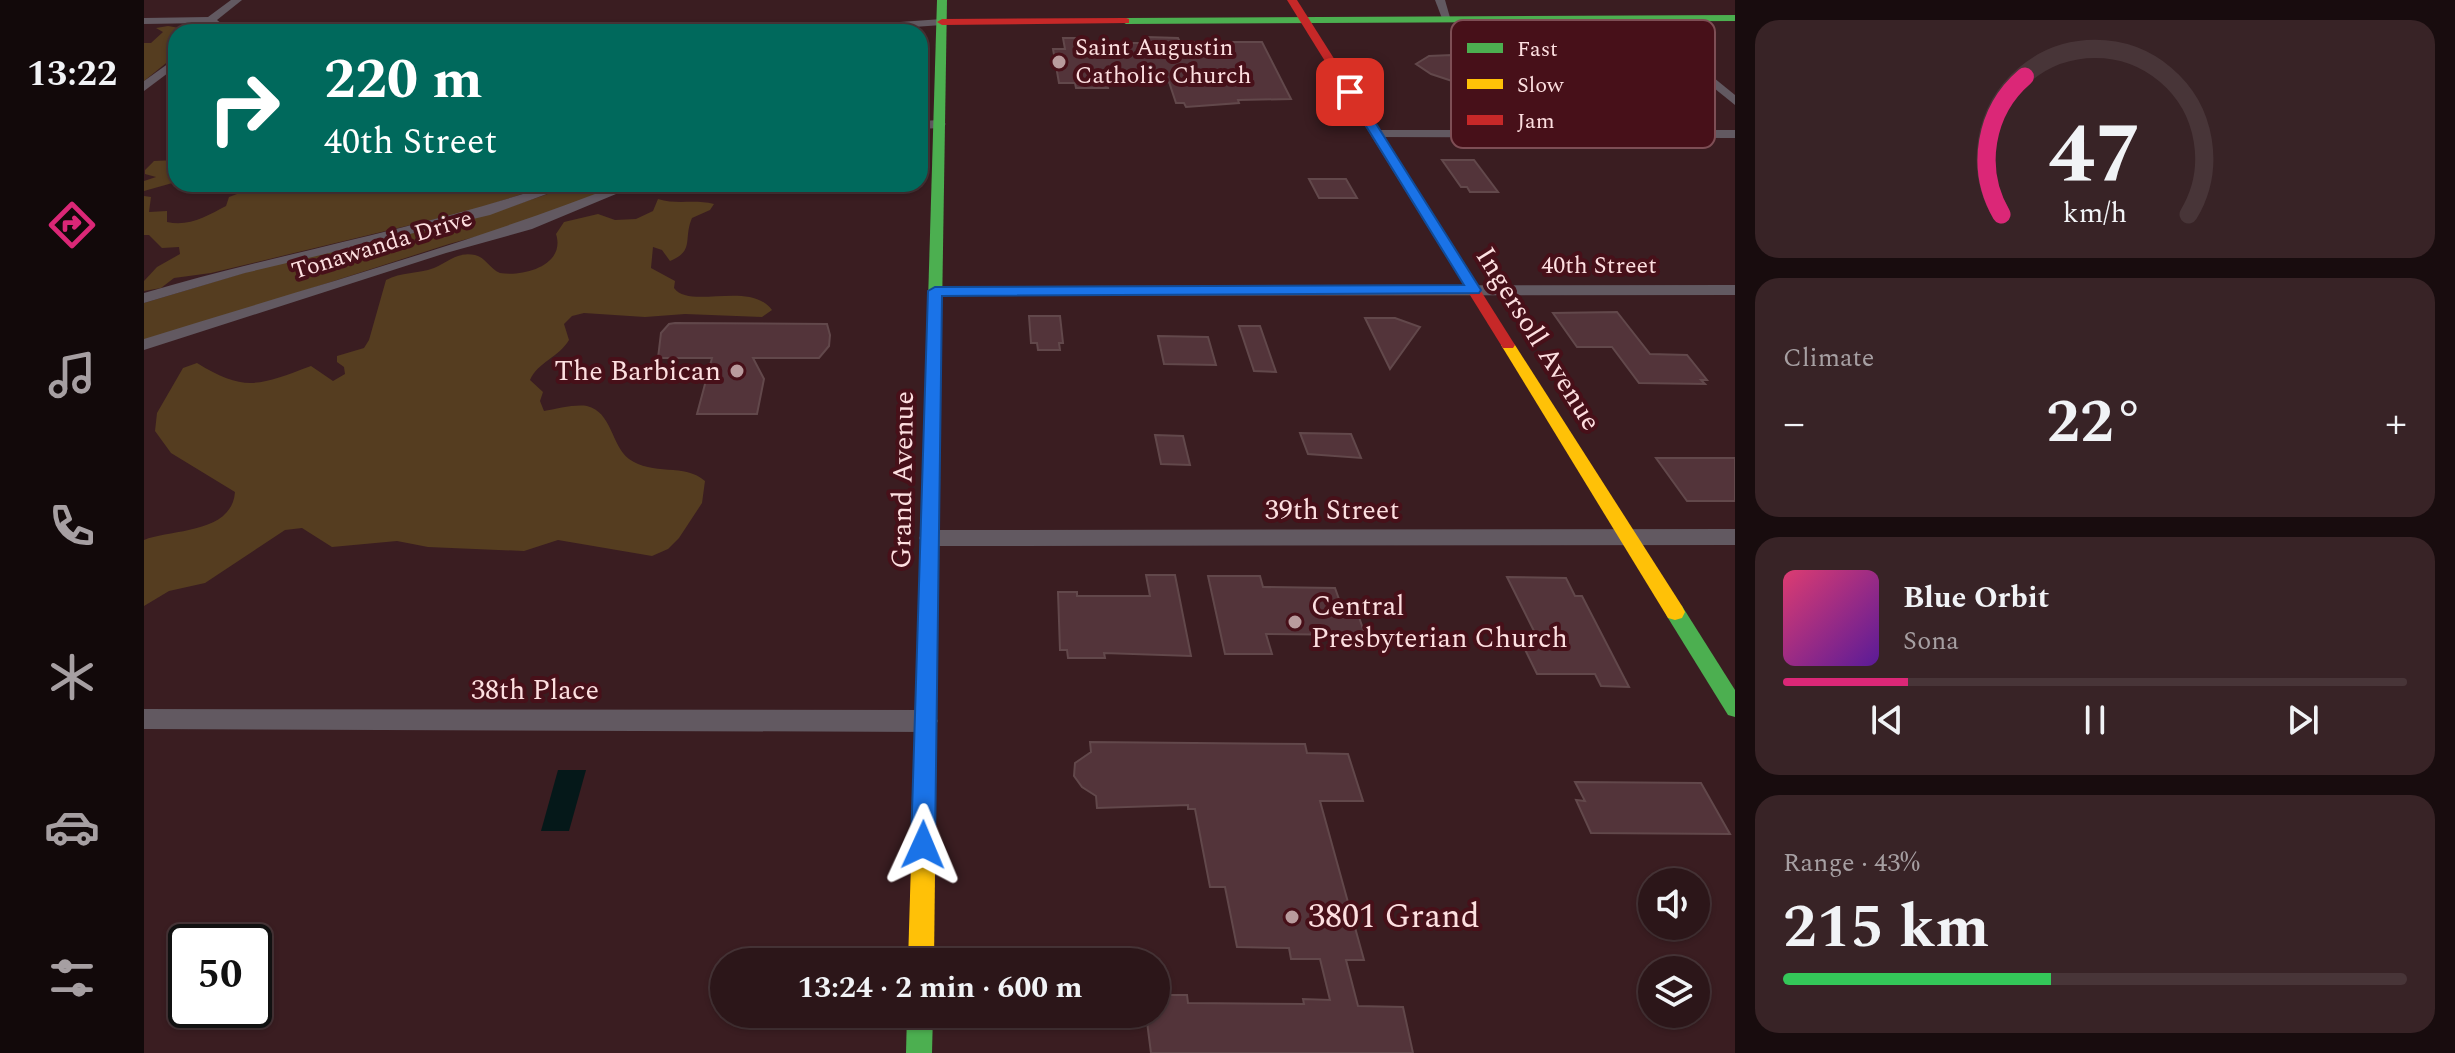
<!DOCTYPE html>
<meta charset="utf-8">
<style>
body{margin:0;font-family:Spectral,serif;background:#382326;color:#f1f3f6;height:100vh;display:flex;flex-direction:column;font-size:30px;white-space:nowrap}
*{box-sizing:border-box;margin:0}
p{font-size:26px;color:#a69fa2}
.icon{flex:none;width:44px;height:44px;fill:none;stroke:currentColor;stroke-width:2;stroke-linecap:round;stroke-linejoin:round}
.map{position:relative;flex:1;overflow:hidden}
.panel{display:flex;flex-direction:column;gap:20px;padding:20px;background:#180c0e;width:720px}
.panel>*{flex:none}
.top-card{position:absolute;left:24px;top:24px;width:760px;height:168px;border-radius:24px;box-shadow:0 2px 6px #0004,0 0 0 2px #483538;background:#00695c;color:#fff;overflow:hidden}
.tools{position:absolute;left:1494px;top:868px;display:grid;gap:16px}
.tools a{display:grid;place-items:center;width:72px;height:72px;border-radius:50%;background:#2c1619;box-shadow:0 2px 6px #0004,0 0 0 2px #483538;font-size:40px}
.speed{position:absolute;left:24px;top:924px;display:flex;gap:16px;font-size:40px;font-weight:700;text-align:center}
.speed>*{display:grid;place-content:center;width:104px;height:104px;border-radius:50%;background:#2c1619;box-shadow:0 2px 6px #0004,0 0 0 2px #483538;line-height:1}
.speed .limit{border:4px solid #111;border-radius:12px;background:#fff;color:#111}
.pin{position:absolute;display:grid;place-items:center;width:68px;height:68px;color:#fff;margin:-34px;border-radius:16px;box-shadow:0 4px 12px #0006}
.me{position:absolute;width:88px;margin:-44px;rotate:1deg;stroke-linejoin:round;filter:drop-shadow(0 0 6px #0008)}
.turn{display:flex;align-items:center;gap:28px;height:168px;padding:0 24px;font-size:36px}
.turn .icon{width:104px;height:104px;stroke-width:2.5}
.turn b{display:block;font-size:56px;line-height:68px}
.big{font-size:60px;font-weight:700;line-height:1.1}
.panel .tile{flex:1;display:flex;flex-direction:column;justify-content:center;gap:12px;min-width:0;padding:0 28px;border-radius:24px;background:#382326}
.panel .dial{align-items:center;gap:0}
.dial svg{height:208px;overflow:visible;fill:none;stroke:#483538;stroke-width:7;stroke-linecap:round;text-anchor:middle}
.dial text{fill:#f1f3f6;stroke:none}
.song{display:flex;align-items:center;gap:24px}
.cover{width:96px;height:96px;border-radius:12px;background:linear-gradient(135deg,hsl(340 70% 55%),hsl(270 70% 35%))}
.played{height:8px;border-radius:4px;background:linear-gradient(90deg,#db2777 20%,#483538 20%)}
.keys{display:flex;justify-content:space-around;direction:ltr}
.heat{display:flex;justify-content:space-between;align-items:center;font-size:44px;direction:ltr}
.charge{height:12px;border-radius:6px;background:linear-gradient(90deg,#34c759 43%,#483538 0)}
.trip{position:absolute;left:566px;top:948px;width:460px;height:80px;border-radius:40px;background:#2c1619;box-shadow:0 2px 6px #0004,0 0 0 2px #483538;font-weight:700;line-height:80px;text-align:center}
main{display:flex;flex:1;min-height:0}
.tab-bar{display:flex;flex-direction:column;width:144px;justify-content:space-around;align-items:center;background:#12090a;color:#a69fa2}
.tab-bar .icon{width:56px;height:56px}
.tab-bar .active{color:#db2777}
.tab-bar b{font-size:36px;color:#f1f3f6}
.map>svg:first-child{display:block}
.green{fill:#553d20}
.water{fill:#051819}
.building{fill:#53343a;stroke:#62484b;stroke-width:2}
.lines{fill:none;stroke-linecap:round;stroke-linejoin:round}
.street{fill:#625961;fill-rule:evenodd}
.fast{fill:#4caf50;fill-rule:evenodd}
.slow{fill:#ffc107;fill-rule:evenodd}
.jam{fill:#c62828;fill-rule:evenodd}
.route{fill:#1a73e8;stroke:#114b97;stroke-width:2}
.poi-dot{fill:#b99b9d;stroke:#471019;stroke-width:3}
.labels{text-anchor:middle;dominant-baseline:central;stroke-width:8;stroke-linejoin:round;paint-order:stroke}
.far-poi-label{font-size:24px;fill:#fddfe0;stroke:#471019;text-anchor:start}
.far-street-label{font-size:24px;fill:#fddfe0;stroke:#471019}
.street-label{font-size:28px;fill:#fddfe0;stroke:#471019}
.poi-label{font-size:28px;fill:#fddfe0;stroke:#471019;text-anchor:end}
.near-poi-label{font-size:34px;fill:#fddfe0;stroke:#471019;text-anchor:start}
.key{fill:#471019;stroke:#7e4e55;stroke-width:2}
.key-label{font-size:22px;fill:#fddfe0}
</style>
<main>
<nav class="tab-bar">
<b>13:22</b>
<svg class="icon active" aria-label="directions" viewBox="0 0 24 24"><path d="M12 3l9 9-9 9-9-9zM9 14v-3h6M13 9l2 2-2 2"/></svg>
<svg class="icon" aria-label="music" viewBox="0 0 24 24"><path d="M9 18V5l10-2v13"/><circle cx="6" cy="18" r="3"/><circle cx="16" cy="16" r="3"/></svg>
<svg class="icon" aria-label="phone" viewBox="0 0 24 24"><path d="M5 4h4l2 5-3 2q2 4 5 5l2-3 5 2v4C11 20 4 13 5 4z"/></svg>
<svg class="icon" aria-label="climate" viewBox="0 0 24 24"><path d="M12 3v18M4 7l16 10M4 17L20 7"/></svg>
<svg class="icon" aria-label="car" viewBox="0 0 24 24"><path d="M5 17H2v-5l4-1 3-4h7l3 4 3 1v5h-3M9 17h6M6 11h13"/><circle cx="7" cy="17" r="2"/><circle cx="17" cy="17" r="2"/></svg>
<svg class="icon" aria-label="filters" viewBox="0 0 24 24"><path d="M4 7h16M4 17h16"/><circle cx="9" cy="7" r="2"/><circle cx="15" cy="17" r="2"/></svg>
</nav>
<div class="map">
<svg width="1591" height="1053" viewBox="0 0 1591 1053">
<rect width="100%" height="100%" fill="#3a1d21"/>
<g class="green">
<path d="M24,26L53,31L32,32V55L0,81V43H7L19,32L12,28Z"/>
<path d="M32,160V182L0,191V181L12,177L1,174V170L10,161Z"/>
<path d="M108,184H408L333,209L67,273L30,278L17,288L0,291V281L13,267L36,254L35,247L18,248L5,235H0V196L7,197L5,212L23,211V222C45,227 63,216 82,206L85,197L101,191Z"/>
<path d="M433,184H478L382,223L305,244L0,342V303L116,268L354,211Z"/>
<path d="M514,199C533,205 550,199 570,204L566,210L548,218C539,239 551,251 526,261L518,250L509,247L507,268L531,281L530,288C546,310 606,280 628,310L618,317L541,314L501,317L440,313L428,316L420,324L425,340C415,357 394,362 386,380L399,392L396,401L400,411C412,409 431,404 443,406C468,412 467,445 485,459C508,476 541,463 561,481L558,503L535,538L524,549L508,556L414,540L380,551L284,547L253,541L188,547L158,528L141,530L61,583L25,591L0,606V540C27,529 88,534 91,492L27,453L11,431L13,413L39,368L53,363C101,393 116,385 167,366L189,381L201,374L200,367L193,362V356L220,348L225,340L242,280C257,272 274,274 290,268C304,262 314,251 331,255C341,257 346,269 356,273C380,277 422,265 412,234L420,222L454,214L471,220L492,219L509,211Z"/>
</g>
<path class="water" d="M414,770H442L425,831H397Z"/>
<g class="building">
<path d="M1002,37L1034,38L1036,42H1118L1147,99L1094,100L1095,103L1042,107L1040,103H1032L1025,82L963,84L964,88H932L931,83H915L909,49H921L919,38H936L937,43H1004Z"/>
<path d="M1308,55L1336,63L1355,76L1333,82L1308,81L1287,74L1272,64L1285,56Z"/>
<path d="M1298,160H1330L1354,192H1326L1323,187H1317Z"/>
<path d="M1165,179H1202L1213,198H1175Z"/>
<path d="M1473,312L1506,354L1543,355L1563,380H1557L1561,384L1495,383L1468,347H1433L1409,313Z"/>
<path d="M885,316H916L919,343H915L916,350H894L893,343H887Z"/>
<path d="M1221,318H1251L1276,327L1246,369Z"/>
<path d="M531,323L683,324L686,335L685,346L675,358H609L620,379L613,414H553L568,358H514L517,333L525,324Z"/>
<path d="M1095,326H1116L1132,372L1110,371Z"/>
<path d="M1014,336L1064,337L1072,365L1020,364Z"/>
<path d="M1156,433L1207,434L1217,458L1164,454Z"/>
<path d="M1011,435L1039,436L1046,465L1017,464Z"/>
<path d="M1512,458H1591V501H1543Z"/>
<path d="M1002,575H1031L1047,656L960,653L961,658H924L923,650H916L914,592H933V596H1006Z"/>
<path d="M1064,576H1116L1119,587L1191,588L1196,602H1210L1221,635L1122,634L1128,654H1081Z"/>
<path d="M1363,577L1422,578L1431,596H1438L1485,687L1457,686L1451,674H1393L1373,633H1391Z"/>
<path d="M946,742L1161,744L1163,753L1204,754L1219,801H1176L1220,960H1202L1214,1006L1259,1007L1269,1053H1007L1002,1014H1012V1003H1021L1020,995H1043L1044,1003L1160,1004L1159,999L1186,1000L1176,959H1147L1145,948L1093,947L1081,887H1066L1051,809H1044V805L953,808L952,796L938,787L930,776L931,763L947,752Z"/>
<path d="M1431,782L1557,783L1586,834L1447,833L1432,800L1441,801Z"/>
</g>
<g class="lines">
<g class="street">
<path d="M87,0H98L73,20L78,24H728L798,19L803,22L798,25L728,30H75L64,23L0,24V18L64,17Z"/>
<path d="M1291,0H1301L1307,21H1299Z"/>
<path d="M1487,17H1495L1591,95V105L1487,21Z"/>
<path d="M32,58V67L0,91V81Z"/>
<path d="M776,121L796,120L802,124L796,128L776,129Z"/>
<path d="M1228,130H1591V138L1232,137L1228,136Z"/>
<path d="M410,184H430L346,215L101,273L0,303V293C136,253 276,229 410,184Z"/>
<path d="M477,184H496L388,229L302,253L0,350V339C159,289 322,245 477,184Z"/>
<path d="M1591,285V295L791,296L783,291L791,286Z"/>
<path d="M1591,529V545L785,546L778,543L775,538L778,533L785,530Z"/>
<path d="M0,709L782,710L790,714L794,721L790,728L782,732L0,729Z"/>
</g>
<g class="fast">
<path d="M793,0H803L796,435L788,441L780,435Z"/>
<path d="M1591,15V21L982,24L977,21L982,18Z"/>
<path d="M1531,604L1538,606L1591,690V717L1584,715L1524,618L1521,612L1524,606Z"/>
<path d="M763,1014H789L788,1053H762Z"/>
</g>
<g class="slow">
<path d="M1364,340L1371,345L1538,606L1541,612L1538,618L1531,620L1524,618L1357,345Z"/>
<path d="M788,429L796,435L790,962H764L780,435Z"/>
</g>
<g class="jam">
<path d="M1143,0H1153L1371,345L1369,348H1359L1357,345Z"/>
<path d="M982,18L985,19V23L798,25L793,22L798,19Z"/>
</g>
</g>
<path class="route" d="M1206,89L1212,92L1337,290L1335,293L798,296L791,845L787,853L779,856L771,853L767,845L784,291L791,287L1320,285L1201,92Z"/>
<g class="poi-dot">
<circle cx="915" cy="62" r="8"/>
<circle cx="593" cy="371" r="8"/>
<circle cx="1151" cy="622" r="8"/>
<circle cx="1148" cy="917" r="8"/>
</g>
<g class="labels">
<g class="far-poi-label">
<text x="931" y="48">Saint Augustin<tspan x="931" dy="28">Catholic Church</tspan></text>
</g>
<g class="far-street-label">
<text transform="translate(238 245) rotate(-17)">Tonawanda Drive</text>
<text x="1455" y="266">40th Street</text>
</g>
<g class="street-label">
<text transform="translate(1394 339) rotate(58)">Ingersoll Avenue</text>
<text transform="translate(759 480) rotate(-89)">Grand Avenue</text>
<text x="1188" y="510">39th Street</text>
<text x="391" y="690">38th Place</text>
</g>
<g class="poi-label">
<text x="577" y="371">The Barbican</text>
<text x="1167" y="606" text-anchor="start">Central<tspan x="1167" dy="32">Presbyterian Church</tspan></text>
</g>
<g class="near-poi-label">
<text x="1164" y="917">3801 Grand</text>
</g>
</g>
<rect x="1307" y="20" width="264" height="128" rx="12" class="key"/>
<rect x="1323" y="43" width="36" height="10" fill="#4caf50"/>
<rect x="1323" y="79" width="36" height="10" fill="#ffc107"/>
<rect x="1323" y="115" width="36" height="10" fill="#c62828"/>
<g class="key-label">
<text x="1373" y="56">Fast</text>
<text x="1373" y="92">Slow</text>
<text x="1373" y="128">Jam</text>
</g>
</svg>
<div class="tools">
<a><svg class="icon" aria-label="sound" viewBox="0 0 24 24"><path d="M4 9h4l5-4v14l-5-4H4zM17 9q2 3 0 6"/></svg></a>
<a><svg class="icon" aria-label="layers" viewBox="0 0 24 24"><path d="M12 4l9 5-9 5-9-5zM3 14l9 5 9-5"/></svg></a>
</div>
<div class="speed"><div class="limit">50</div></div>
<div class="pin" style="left:1206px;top:92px;background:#d93025"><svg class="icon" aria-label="arrive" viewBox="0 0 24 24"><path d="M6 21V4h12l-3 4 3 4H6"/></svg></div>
<svg class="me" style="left:779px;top:845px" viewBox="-20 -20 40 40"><path d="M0-17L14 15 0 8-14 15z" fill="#1a73e8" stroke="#fff" stroke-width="4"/></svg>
<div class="trip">13:24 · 2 min · 600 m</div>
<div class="top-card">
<div class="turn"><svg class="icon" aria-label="right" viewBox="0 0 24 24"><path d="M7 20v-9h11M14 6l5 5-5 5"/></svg><div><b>220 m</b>40th Street</div></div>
</div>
</div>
<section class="panel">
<div class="tile dial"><svg viewBox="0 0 100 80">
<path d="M14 69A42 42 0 1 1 86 69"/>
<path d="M14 69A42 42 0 0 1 23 16" stroke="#db2777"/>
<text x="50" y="56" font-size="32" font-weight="700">47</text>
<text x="50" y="72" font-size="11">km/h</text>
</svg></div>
<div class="tile"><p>Climate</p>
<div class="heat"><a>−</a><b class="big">22°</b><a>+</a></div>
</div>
<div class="tile">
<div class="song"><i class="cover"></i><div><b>Blue Orbit</b><p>Sona</p></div></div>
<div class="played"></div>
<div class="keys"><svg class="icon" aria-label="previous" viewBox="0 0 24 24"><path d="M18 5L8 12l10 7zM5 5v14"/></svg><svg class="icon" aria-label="pause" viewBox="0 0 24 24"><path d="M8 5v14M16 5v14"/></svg><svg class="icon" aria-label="next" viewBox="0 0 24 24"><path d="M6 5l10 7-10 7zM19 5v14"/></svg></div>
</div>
<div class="tile"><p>Range · 43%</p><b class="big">215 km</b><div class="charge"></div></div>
</section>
</main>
